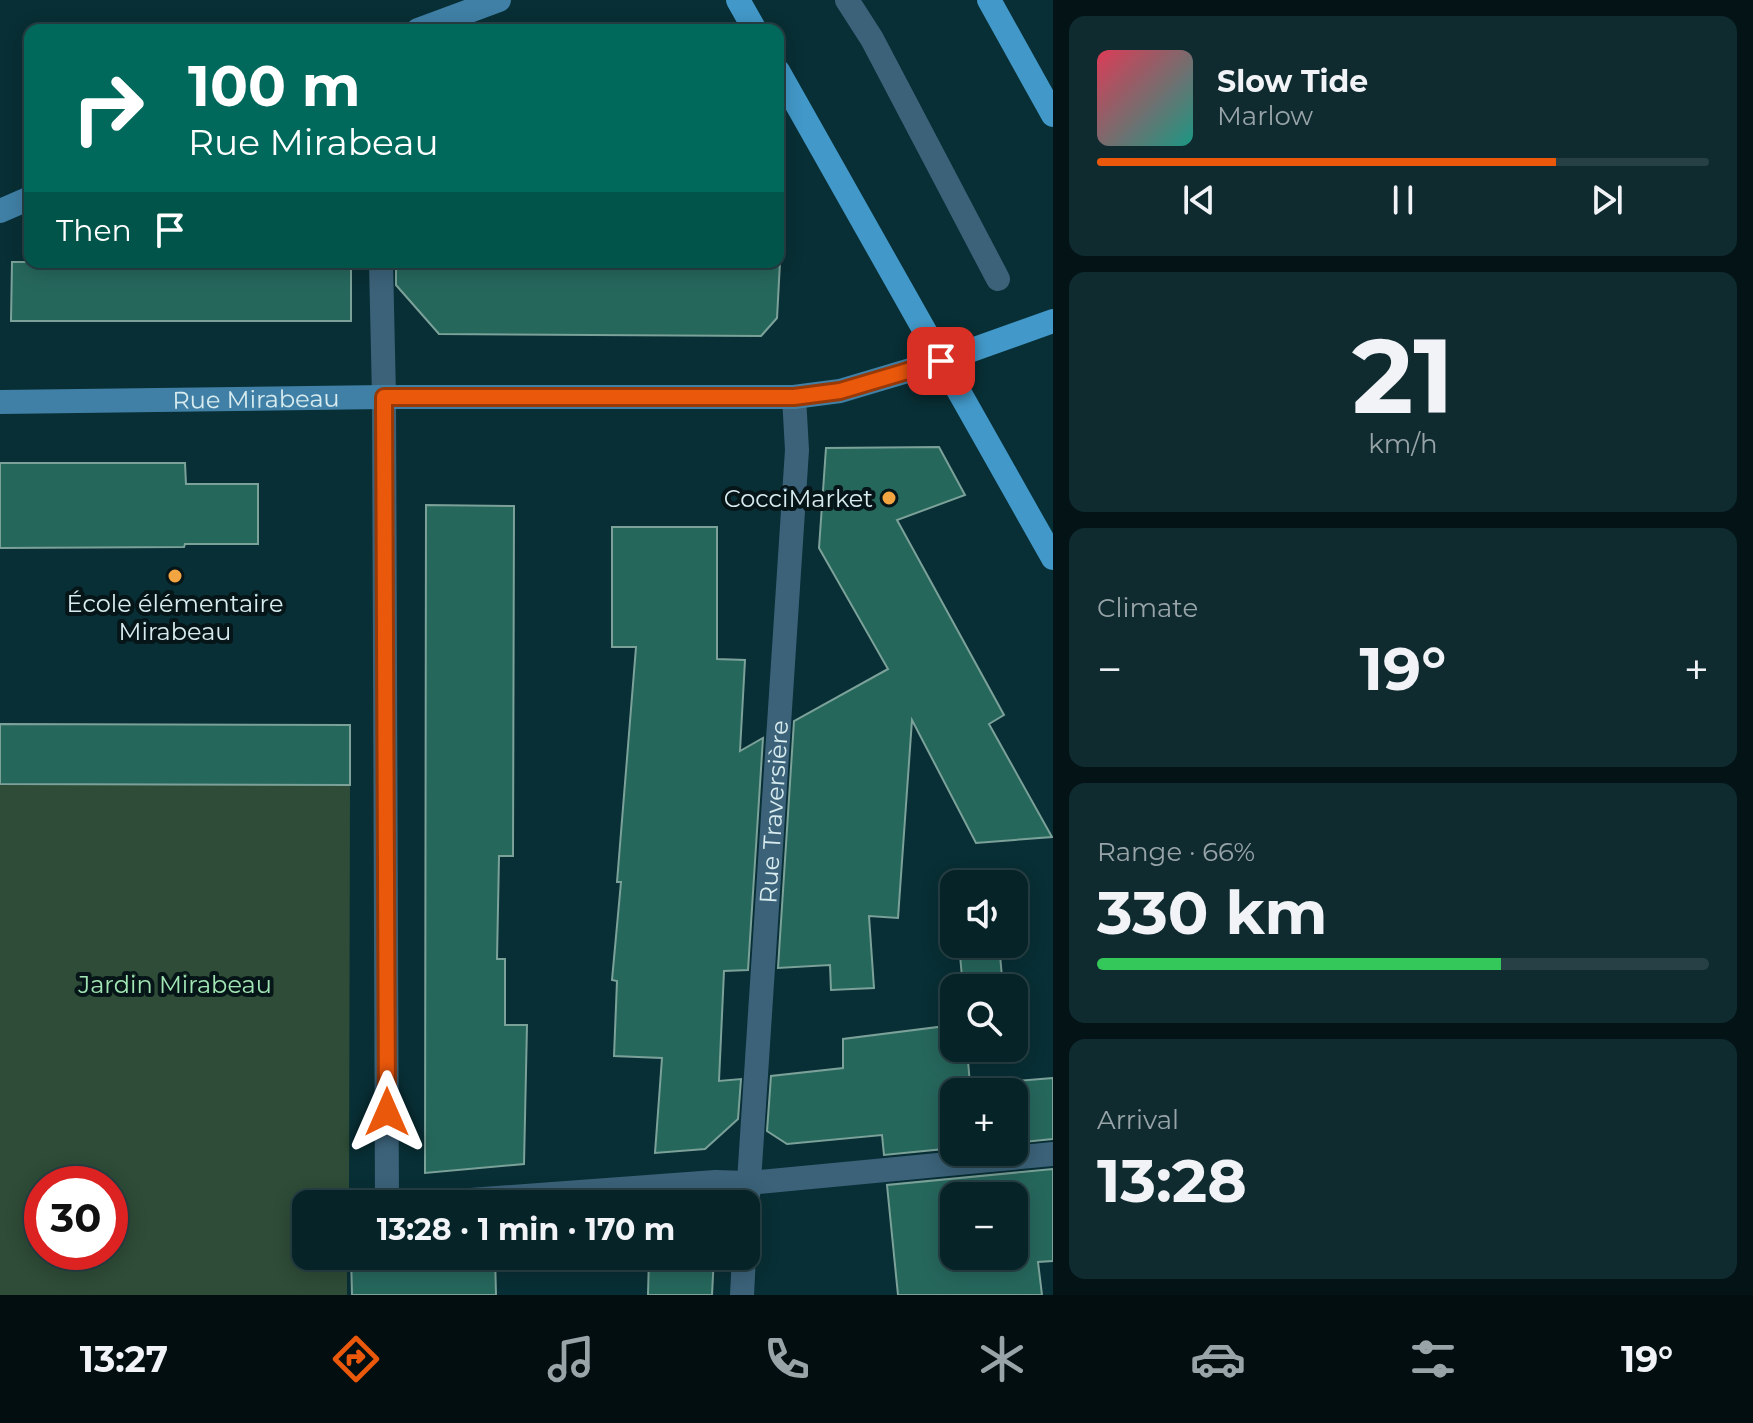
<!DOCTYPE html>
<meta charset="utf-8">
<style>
body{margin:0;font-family:Montserrat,sans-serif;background:#0f2b30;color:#f1f3f6;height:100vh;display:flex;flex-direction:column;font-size:30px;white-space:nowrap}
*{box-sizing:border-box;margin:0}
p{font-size:26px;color:#98a4a8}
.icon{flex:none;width:44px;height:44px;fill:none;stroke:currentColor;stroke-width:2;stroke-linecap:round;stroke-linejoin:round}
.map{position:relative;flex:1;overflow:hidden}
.panel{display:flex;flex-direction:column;gap:16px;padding:16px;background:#031316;width:700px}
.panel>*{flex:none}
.guide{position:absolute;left:24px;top:24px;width:760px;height:244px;border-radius:16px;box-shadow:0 4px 20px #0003,0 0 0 2px #274045;background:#00695c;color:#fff;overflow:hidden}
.buttons{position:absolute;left:940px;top:870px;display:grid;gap:16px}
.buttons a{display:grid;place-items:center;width:88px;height:88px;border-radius:16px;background:#062328;box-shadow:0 4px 20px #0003,0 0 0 2px #274045;font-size:40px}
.speed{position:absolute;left:24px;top:1166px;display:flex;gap:16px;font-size:40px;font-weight:700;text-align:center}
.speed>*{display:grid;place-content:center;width:104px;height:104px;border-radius:50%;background:#062328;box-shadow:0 4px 20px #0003,0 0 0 2px #274045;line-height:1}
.speed .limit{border:12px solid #d22;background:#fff;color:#111}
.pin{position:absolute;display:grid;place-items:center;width:68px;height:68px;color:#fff;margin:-34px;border-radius:16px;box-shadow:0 4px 12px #0006}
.me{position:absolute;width:88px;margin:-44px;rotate:0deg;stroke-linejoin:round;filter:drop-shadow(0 0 6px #0008)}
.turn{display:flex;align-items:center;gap:28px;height:168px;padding:0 32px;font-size:36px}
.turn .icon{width:104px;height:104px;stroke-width:2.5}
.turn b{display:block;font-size:56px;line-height:68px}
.then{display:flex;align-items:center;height:76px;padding:0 32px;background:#0003;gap:16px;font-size:30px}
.big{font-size:60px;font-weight:700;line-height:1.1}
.panel .widget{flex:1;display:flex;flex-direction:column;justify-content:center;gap:12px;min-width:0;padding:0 28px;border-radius:16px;background:#0f2b30}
.panel .dial{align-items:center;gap:0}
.dial b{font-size:104px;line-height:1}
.song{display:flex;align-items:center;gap:24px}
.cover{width:96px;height:96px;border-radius:12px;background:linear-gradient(135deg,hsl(350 70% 55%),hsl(170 70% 35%))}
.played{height:8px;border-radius:4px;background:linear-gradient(90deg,#ea580c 75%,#274045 75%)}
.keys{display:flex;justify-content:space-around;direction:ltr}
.heat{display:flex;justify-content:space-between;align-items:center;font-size:44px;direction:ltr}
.charge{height:12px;border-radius:6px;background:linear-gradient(90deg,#34c759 66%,#274045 0)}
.trip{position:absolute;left:292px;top:1190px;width:468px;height:80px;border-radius:16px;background:#062328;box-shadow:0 4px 20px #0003,0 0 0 2px #274045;font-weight:700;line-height:80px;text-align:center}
.menu{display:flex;height:128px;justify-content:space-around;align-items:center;background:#020e10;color:#98a4a8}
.menu .icon{width:56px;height:56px}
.menu .current{color:#ea580c}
.menu b{font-size:36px;color:#f1f3f6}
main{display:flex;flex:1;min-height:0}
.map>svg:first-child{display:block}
.green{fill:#2e4c37;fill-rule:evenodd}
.building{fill:#26675c;stroke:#7ba199;stroke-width:2;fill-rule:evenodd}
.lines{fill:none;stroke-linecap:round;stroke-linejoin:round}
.street{stroke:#3b6279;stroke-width:24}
.secondary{stroke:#4080a6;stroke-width:24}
.primary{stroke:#4298c8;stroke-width:24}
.route-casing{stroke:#983908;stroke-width:20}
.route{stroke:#ea580c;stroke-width:14}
.poi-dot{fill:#f2a541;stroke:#061517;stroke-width:3}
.labels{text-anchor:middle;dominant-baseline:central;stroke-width:8;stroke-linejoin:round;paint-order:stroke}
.street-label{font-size:24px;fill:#d8ecef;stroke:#061517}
.poi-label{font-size:24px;fill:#d8ecef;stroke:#061517;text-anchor:end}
.park-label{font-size:24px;fill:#a1e6b4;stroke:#061517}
</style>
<main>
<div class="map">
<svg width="1053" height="1295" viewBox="0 0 1053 1295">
<rect width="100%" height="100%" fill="#082f35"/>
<path class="green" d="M0,784L350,785L349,1204H306V1256H347V1295H0ZM42,1184H110V1252H42Z"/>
<g class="building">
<path d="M12,262H351V321H11Z"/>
<path d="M396,262H780L777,318L761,336L439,334L396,285Z"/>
<path d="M939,447L965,495L897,520L1004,715L989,724L1052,837L976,843L912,720L898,918L869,916L874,988L831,990L830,965L778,968L794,721L888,669L819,548L826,448Z"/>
<path d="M0,463H185L186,484H258V544H185L184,547L0,548Z"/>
<path d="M426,505L514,506L513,856H499L497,959H505V1025H527L524,1164L425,1173Z"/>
<path d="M612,527H717V659L745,660L740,751L763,738L748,970L724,971L719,1081L741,1079L738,1119L705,1149L655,1153L662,1058L614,1056L617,981L612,980L621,882H617L636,647H612Z"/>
<path d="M0,724L350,725V785L0,784Z"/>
<path d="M959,944H999L1003,988H963Z"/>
<path d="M954,1025V1048H967L970,1085L1053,1078V1139L1014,1143V1092H954V1148L884,1155L882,1135L787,1144L767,1131L771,1076L843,1068V1039Z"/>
<path d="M1053,1169V1261L1038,1262L1042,1295H898L887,1185ZM954,1196H1014V1256H954Z"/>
<path d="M351,1256H495L496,1295H352Z"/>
<path d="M649,1256H714L712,1295H648Z"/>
</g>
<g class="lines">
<g class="street">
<path d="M847,0L872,39L998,279"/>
<path d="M381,262L384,397L387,1204"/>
<path d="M416,1204L715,1182L749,1183L1053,1154"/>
<path id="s1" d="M746,1227L797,450L794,397"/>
<path d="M742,1295L744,1256"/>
</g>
<g class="secondary">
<path d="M418,30L499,0"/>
<path d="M0,211L30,198"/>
<path id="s2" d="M0,402L384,397H794L840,391L941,361"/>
</g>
<g class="primary">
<path d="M738,0L755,30"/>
<path d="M989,0L1053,115"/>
<path d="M778,71L1053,558"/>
<path d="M941,361L1053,321"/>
</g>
</g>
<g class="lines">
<defs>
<path id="route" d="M387,1112L384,397H794L840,391L941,361"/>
</defs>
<use href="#route" class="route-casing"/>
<use href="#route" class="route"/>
</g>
<g class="poi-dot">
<circle cx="889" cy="498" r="8"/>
<circle cx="175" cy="576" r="8"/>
</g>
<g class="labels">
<g class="street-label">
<text stroke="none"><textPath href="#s2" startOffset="256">Rue Mirabeau</textPath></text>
<text stroke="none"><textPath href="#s1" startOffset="416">Rue Traversière</textPath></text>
</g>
<g class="poi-label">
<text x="873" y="498">CocciMarket</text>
<text x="175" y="603" text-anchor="middle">École élémentaire<tspan x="175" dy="28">Mirabeau</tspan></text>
</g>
<g class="park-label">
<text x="175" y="984">Jardin Mirabeau</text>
</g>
</g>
</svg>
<div class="buttons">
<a><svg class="icon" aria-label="sound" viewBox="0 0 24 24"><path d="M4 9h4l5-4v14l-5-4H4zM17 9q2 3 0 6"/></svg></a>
<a><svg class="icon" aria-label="search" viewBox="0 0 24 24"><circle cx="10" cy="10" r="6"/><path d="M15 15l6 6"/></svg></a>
<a>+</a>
<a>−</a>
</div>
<div class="speed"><div class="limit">30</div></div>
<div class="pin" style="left:941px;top:361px;background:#d93025"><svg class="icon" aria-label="arrive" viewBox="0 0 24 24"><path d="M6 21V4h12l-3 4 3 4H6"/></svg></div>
<svg class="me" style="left:387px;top:1112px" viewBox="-20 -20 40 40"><path d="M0-17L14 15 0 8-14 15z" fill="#ea580c" stroke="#fff" stroke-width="4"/></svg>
<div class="trip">13:28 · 1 min · 170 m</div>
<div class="guide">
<div class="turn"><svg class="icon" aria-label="right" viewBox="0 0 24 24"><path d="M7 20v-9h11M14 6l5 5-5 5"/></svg><div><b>100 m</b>Rue Mirabeau</div></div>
<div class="then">Then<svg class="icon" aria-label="arrive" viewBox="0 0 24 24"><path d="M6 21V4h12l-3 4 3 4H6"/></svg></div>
</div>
</div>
<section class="panel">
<div class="widget">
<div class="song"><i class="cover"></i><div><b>Slow Tide</b><p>Marlow</p></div></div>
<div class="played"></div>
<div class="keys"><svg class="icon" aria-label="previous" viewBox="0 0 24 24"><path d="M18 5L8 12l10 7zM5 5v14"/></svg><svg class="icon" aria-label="pause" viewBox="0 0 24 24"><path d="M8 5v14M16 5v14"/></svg><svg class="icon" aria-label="next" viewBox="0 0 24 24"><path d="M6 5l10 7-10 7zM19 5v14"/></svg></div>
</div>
<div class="widget dial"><b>21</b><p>km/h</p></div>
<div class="widget"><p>Climate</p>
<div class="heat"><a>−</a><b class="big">19°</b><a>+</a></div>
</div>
<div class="widget"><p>Range · 66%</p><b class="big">330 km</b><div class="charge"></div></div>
<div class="widget"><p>Arrival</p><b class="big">13:28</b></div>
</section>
</main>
<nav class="menu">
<b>13:27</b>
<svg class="icon current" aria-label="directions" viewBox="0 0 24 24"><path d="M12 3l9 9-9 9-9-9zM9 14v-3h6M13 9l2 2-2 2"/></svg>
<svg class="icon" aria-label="music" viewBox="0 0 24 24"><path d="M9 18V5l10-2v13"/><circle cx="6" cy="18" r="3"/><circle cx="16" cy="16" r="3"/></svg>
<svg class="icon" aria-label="phone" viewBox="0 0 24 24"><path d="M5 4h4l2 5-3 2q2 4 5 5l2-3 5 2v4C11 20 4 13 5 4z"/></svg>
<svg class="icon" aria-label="climate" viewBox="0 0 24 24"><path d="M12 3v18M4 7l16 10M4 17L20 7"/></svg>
<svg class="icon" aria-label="car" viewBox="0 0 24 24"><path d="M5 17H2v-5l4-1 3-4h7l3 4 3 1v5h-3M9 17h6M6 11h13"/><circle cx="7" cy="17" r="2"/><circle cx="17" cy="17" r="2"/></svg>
<svg class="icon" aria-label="filters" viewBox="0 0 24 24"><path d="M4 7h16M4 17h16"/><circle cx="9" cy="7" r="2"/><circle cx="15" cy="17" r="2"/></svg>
<b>19°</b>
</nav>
